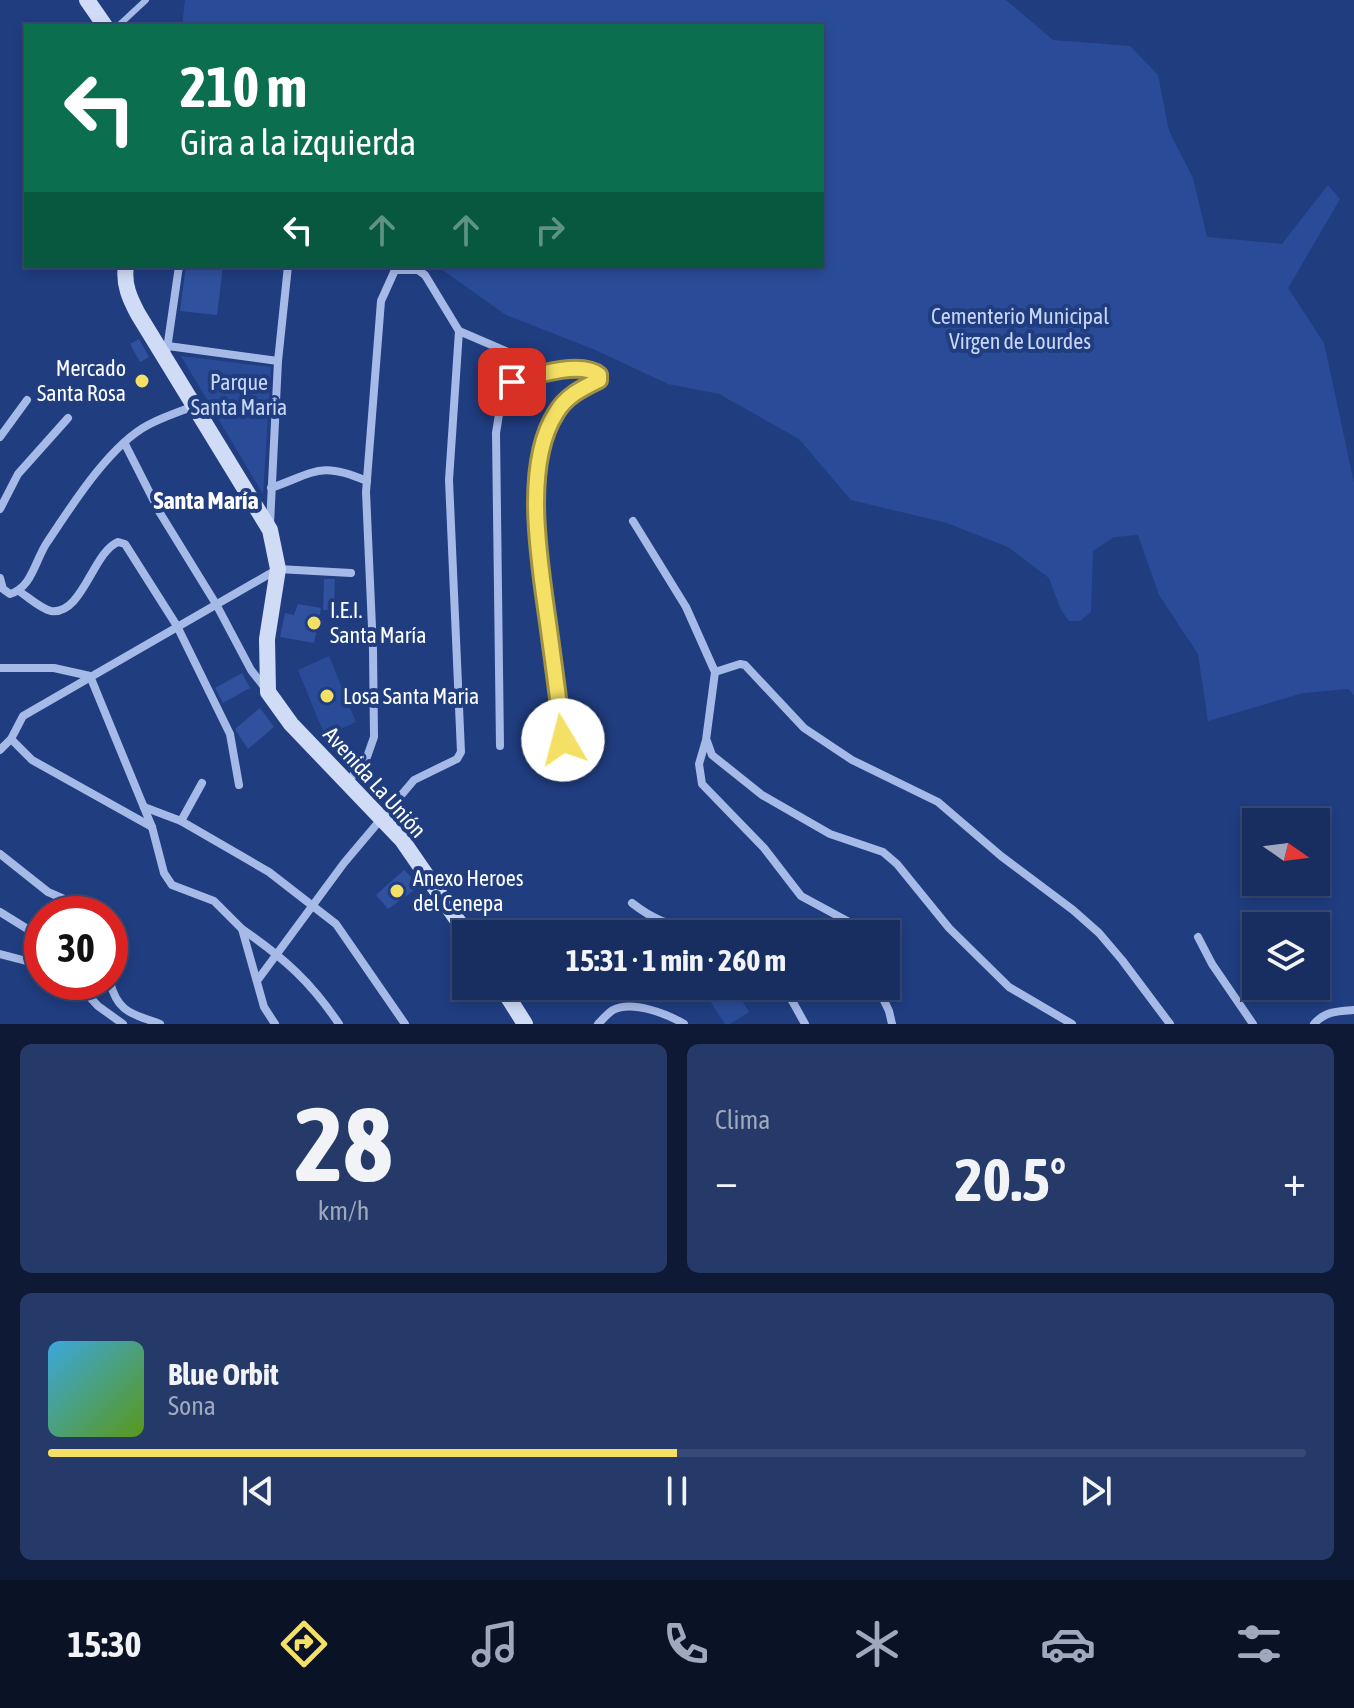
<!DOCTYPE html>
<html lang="es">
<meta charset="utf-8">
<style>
body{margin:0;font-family:"Asap Condensed",sans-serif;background:#253a69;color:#f1f3f6;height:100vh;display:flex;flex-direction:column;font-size:30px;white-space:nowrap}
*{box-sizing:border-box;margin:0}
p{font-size:26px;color:#9fa8bd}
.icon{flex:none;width:44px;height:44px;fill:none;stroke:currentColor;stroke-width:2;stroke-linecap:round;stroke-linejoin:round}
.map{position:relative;height:1024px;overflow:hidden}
.panel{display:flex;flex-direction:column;gap:20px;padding:20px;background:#0d1935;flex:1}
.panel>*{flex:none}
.guide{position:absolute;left:24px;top:24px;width:800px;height:244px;border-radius:0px;box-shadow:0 4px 12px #0003,0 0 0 2px #364a75;background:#0b6e4f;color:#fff;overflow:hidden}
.needle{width:52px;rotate:104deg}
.tools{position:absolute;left:1242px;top:808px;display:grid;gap:16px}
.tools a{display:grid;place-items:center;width:88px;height:88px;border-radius:0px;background:#182e60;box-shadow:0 4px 12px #0003,0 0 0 2px #364a75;font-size:40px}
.speed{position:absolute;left:24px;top:896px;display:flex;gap:16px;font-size:40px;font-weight:700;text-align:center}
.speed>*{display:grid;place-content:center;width:104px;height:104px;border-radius:50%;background:#182e60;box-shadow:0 4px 12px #0003,0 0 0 2px #364a75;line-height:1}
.speed .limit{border:12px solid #d22;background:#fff;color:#111}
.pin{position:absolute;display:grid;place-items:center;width:68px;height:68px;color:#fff;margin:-34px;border-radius:16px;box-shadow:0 4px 12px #0006}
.me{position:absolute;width:88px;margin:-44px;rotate:352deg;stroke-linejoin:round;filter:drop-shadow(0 0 6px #0008)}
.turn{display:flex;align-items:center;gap:28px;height:168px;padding:0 24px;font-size:36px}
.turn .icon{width:104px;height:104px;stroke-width:2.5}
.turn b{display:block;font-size:56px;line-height:68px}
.lanes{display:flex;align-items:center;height:76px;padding:0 24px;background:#0003;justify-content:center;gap:40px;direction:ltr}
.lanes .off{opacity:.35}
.big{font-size:60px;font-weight:700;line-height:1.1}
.panel .tile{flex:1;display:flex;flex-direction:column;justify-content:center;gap:12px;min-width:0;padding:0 28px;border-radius:12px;background:#253a69}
.panel .dial{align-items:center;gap:0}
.dial b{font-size:104px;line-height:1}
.song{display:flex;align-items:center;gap:24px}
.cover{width:96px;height:96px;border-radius:12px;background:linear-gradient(135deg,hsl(200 70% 55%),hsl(90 70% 35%))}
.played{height:8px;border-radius:4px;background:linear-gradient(90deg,#f5e066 50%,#364a75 50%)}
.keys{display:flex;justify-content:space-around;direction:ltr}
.heat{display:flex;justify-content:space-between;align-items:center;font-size:44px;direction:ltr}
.panel .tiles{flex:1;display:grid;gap:20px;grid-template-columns:1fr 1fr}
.tile:last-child{grid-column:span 2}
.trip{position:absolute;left:452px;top:920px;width:448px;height:80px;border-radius:0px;background:#182e60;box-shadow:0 4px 12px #0003,0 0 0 2px #364a75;font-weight:700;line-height:80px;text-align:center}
.tabs{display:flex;height:128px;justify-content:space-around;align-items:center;background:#0a1226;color:#9fa8bd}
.tabs .icon{width:56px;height:56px}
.tabs .on{color:#f5e066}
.tabs b{font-size:36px;color:#f1f3f6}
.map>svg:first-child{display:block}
.green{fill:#2a4c98}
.building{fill:#30519e}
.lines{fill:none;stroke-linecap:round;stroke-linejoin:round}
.service{stroke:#a6bae8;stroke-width:6}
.minor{stroke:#a6bae8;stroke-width:8}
.secondary{stroke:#d0dbf6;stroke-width:16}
.route-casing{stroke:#9f9242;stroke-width:20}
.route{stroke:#f5e066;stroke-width:14}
.poi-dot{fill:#f5e066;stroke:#203d80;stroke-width:3}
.labels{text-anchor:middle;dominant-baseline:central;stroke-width:8;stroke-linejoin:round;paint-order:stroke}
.park-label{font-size:22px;fill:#c9d7f6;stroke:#203d80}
.poi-label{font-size:22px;fill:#fff;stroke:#203d80;text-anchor:start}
.street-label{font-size:22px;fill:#fff;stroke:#203d80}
.neighbourhood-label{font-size:24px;font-weight:bold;fill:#fff;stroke:#203d80}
</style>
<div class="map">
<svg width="1354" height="1024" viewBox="0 0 1354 1024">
<rect width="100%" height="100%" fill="#203d80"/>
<g class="green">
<path d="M185,0H1006L1053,40L1130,46L1158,75L1169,131L1193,178L1207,237L1282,244L1328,185L1340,199L1288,288L1324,343L1354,483V695L1348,689L1303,693L1208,721L1198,654L1159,595L1138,535L1114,537L1093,551L1091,612L1080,621H1069L1061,610L1049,578L1008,547L947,523L851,500L799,439L719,394L668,384L593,349L506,315L437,266H822V26H182Z"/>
<path d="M181,356L271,367L263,494Z"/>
<path d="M329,656L356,722L325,736L298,670Z"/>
<path d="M703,986H733L749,1012L730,1024H725L701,987Z"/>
</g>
<g class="building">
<path d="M186,266H223L217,315L180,311Z"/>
<path d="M139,339L149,357L140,362L130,344Z"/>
<path d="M324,579H335L334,610H323Z"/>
<path d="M298,604L321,608L314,643L280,637L285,613L294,615Z"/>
<path d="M242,673L250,688L223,703L215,688Z"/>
<path d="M260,708L274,727L248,749L235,729Z"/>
<path d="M404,870L420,886L388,909L376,895Z"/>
</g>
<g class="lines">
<path class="service" d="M118,26L146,0"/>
<g class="minor">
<path d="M459,331L552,371"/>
<path d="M168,346L278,361"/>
<path d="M167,349L179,266"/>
<path d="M0,437L27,400"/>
<path d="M125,444L160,513L216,604L251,670L265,688"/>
<path d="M271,488C316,472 320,461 367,481"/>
<path d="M0,509L18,474L68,418"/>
<path d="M633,521L686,607L715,672L706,740L699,764L702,784L764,848L801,896L851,923L858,934"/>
<path d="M270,524L278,361L288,266"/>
<path d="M0,578L3,589L10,594C33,587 35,559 48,541C72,505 110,445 148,425C163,417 179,412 194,406"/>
<path d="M19,591C28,597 41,609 51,611C82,616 93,552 118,542L125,544L177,626L230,734L239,785"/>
<path d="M0,668H54L90,676L152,827L164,873L172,885L214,901L242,929L264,1007L275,1024"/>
<path d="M715,672L740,664L745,665L804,728L852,760L938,802L1001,856L1073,910L1099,933L1122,960L1170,1024"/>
<path d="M11,739L32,760L152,827"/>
<path d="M707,741L712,755L762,795L830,834L883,852L897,864L949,928L1009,987L1072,1024"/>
<path d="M500,746L496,433L503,389C520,375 582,361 599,375V380C581,389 566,396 556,413C522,465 540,560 548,618C553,658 558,699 563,740"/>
<path d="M0,750L11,739L23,716L278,569L351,573"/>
<path d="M144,807L181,821L269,872L336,924L405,1024"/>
<path d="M181,821L202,783"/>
<path d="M0,854L48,892L80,906L86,914"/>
<path d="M632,903C651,918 669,926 693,928C708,929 719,926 732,934"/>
<path d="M0,912L42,938"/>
<path d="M242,929C284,958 311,982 339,1024"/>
<path d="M1198,937L1212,964L1253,1024"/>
<path d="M0,954L42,965"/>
<path d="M257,981L344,863L414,780L457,759L461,752L449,480L459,331L425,275L418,270H395L381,301L366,492L373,650L374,737L367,757L348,782"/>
<path d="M76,982L98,1006L123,1024"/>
<path d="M110,982C118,1014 134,1014 160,1024"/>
<path d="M784,986L805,1024"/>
<path d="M877,986L889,1011L892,1024"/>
<path d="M598,1024C603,1019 608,1013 613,1010C632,1000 668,1014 684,1024"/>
<path d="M1314,1024C1325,1011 1338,1011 1354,1010"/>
</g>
<g class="secondary">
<path d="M87,0L105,26"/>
<path d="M126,266C123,284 130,299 138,314L270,530L278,569L267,639L268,692L291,724L402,840L467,934"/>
<path d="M501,986L525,1024"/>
</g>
</g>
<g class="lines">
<defs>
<path id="route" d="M512,382C533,376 581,360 599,375V380C581,389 566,396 556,413C521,467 541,570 549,630C554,667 559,703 563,740"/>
</defs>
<use href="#route" class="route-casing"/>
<use href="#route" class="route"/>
</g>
<g class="poi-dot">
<circle cx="142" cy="381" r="8"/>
<circle cx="314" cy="623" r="8"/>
<circle cx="327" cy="696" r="8"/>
<circle cx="397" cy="891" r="8"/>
</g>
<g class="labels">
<g class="park-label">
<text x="1020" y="316">Cementerio Municipal<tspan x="1020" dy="25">Virgen de Lourdes</tspan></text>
<text x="239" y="382">Parque<tspan x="239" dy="25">Santa Maria</tspan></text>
</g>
<g class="poi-label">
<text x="126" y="368" text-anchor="end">Mercado<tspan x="126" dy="25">Santa Rosa</tspan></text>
<text x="330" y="610">I.E.I.<tspan x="330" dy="25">Santa María</tspan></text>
<text x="343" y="696">Losa Santa Maria</text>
<text x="413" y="878">Anexo Heroes<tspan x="413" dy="25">del Cenepa</tspan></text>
</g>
<g class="street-label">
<text transform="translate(375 782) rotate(48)">Avenida La Unión</text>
</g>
<g class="neighbourhood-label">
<text x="206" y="500">Santa María</text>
</g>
</g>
</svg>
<div class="tools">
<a><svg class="needle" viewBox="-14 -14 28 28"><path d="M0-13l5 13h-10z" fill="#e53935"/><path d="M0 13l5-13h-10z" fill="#9fa8bd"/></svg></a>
<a><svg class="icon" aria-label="layers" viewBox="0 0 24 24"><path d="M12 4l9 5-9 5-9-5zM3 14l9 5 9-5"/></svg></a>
</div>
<div class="speed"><div class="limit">30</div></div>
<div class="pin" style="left:512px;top:382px;background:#d93025"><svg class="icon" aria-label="arrive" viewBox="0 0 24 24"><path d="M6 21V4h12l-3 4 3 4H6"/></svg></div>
<svg class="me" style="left:563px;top:740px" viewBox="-20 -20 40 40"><circle r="19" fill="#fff"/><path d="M0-13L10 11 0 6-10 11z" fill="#f5e066"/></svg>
<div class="trip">15:31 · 1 min · 260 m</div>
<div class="guide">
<div class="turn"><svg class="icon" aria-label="left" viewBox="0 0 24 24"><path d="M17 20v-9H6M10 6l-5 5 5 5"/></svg><div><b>210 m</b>Gira a la izquierda</div></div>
<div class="lanes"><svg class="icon" aria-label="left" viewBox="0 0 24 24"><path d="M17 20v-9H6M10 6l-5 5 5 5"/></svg><svg class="icon off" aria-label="ahead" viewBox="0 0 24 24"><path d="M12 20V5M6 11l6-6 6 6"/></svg><svg class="icon off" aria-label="ahead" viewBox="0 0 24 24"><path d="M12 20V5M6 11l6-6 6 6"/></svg><svg class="icon off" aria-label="right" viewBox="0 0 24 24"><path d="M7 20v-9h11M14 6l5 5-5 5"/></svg></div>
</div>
</div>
<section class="panel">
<div class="tiles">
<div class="tile dial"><b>28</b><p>km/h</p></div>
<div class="tile"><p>Clima</p>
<div class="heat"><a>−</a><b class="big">20.5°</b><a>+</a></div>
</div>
<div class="tile">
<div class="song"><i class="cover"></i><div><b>Blue Orbit</b><p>Sona</p></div></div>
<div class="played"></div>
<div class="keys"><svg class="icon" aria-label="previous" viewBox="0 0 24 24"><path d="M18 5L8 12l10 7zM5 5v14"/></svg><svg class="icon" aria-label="pause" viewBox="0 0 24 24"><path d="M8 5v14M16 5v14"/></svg><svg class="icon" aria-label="next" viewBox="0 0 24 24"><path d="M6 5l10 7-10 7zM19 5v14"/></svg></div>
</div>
</div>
</section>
<nav class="tabs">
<b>15:30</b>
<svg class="icon on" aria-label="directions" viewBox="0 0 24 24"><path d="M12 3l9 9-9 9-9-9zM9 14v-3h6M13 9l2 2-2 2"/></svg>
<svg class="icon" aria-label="music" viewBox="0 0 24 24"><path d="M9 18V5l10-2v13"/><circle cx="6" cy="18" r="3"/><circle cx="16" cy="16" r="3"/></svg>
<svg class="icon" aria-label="phone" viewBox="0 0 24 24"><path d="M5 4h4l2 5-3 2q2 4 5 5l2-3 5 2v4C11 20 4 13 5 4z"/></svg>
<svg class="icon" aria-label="climate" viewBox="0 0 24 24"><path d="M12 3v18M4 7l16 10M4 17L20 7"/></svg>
<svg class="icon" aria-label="car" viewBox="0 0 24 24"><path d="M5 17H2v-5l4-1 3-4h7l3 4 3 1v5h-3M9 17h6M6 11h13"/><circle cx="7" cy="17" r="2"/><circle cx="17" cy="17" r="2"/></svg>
<svg class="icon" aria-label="filters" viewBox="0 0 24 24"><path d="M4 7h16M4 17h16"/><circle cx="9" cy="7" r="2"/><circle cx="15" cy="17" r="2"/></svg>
</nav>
